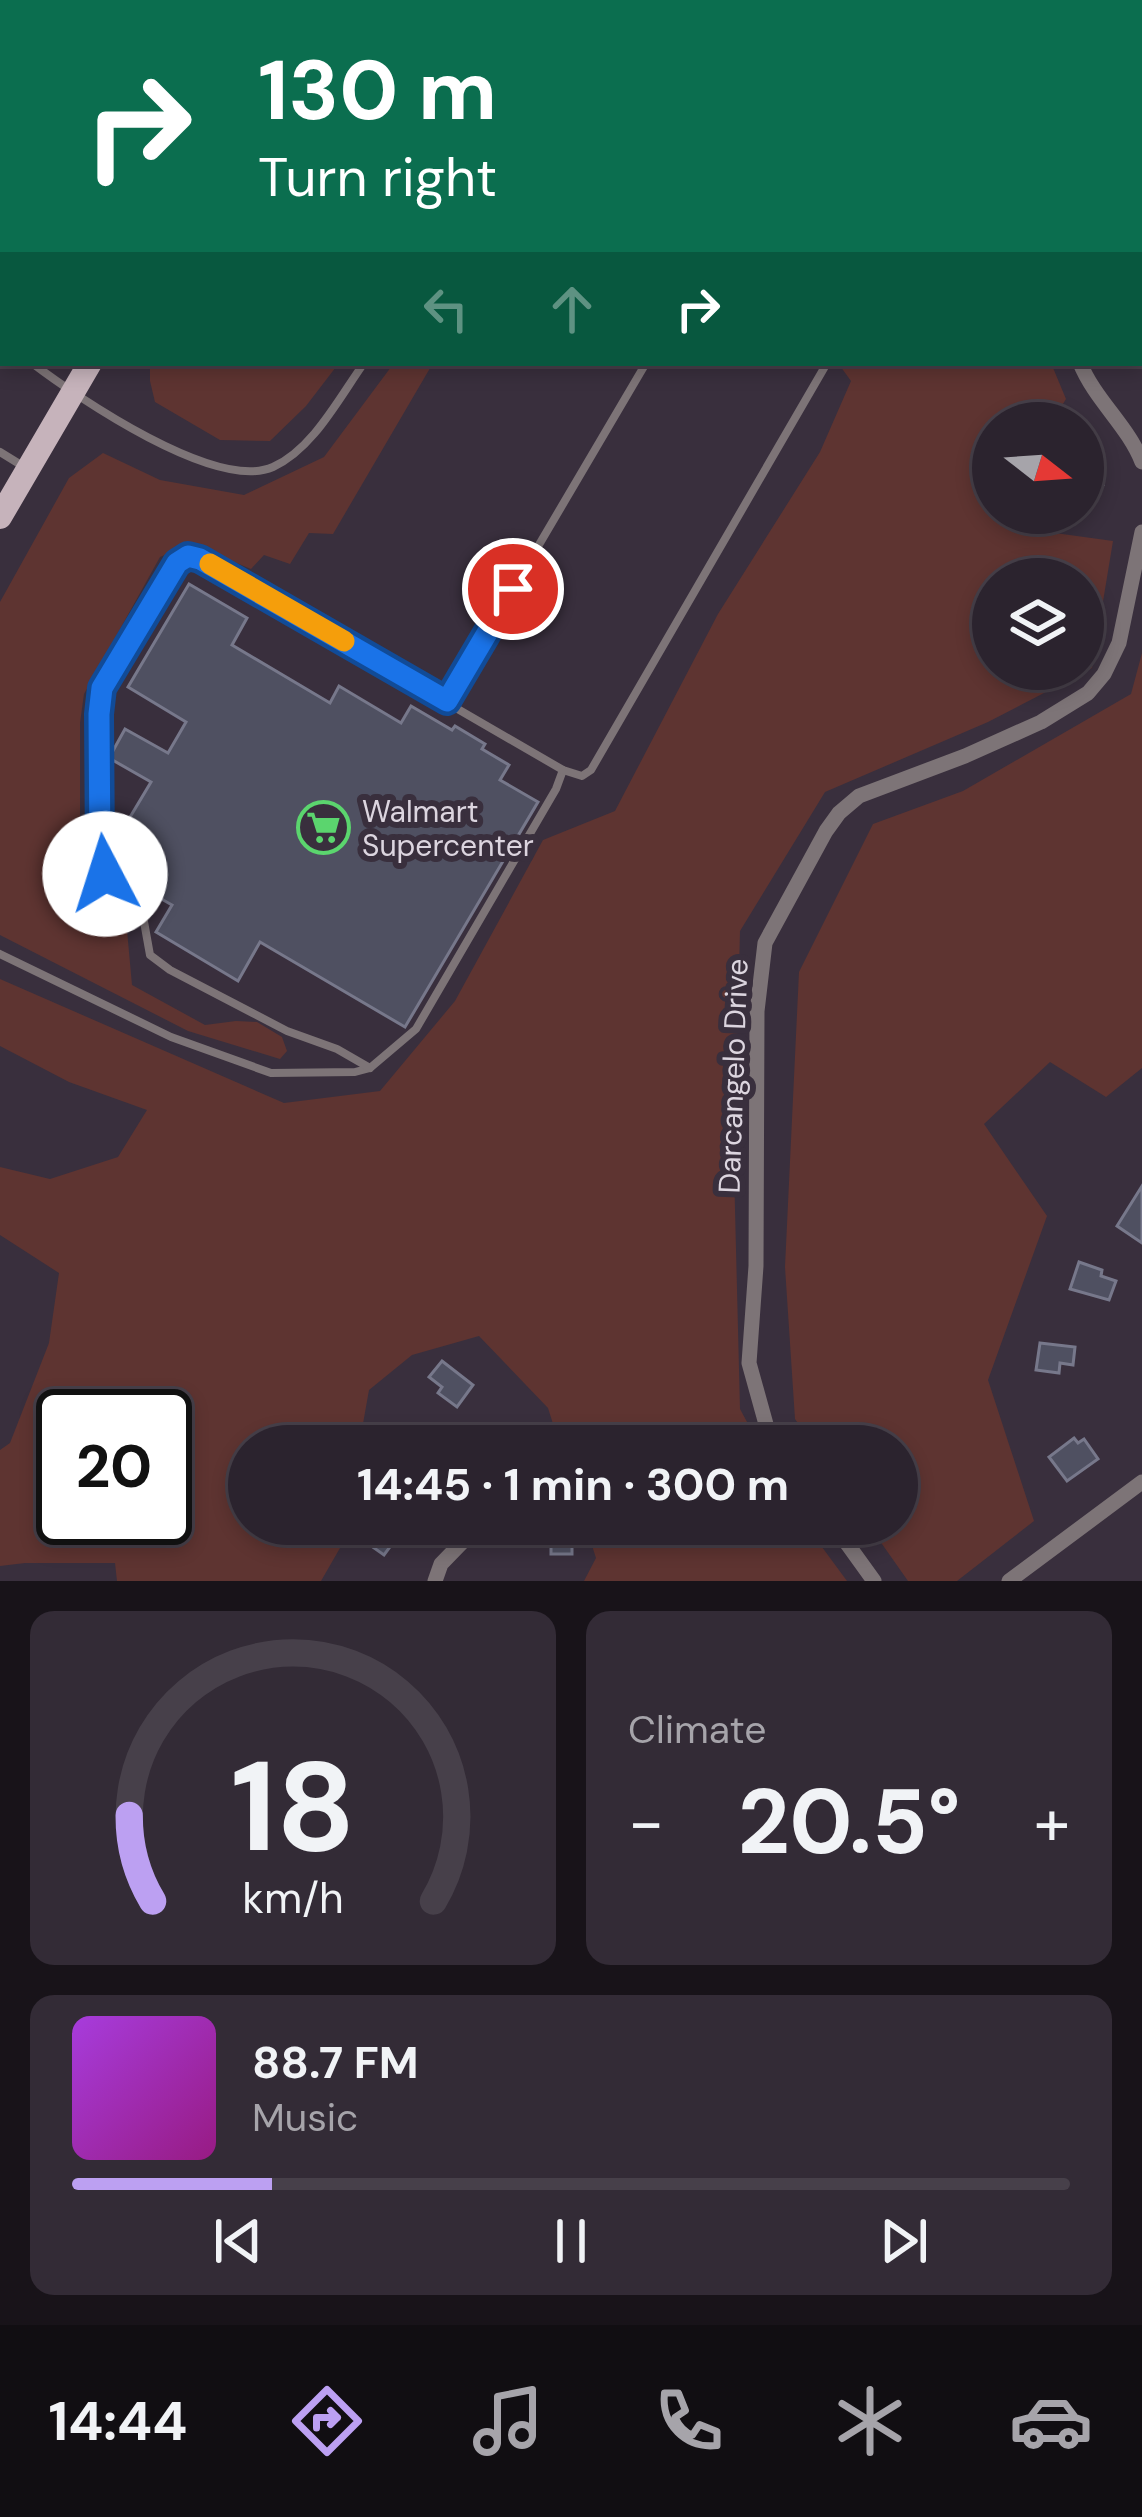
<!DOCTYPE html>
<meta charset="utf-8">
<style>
body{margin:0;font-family:"DM Sans",sans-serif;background:#332b36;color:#f1f3f6;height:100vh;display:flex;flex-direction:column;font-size:45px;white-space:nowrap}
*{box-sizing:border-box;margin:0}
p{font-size:39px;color:#a6a4aa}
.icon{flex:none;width:66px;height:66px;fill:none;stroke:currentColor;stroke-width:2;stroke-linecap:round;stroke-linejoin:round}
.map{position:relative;height:1581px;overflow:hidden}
.drawer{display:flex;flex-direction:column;gap:30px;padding:30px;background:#181319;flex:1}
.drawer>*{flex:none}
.top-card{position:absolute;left:0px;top:0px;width:1143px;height:366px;box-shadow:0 6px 18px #0003,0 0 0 3px #47404a;background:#0b6e4f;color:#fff;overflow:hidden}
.needle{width:78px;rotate:107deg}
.tools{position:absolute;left:972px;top:402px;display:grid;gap:24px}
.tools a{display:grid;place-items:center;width:132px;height:132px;border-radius:50%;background:#2b232e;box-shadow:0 6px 18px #0003,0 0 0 3px #47404a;font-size:60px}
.speed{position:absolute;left:36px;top:1389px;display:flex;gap:24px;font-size:60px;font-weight:700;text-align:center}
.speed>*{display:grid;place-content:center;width:156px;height:156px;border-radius:50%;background:#2b232e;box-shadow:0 6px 18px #0003,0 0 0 3px #47404a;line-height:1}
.speed .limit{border:6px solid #111;border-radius:18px;background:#fff;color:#111}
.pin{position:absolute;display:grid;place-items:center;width:102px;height:102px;color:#fff;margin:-51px;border:6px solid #fff;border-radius:50%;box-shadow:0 3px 12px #0007}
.me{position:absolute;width:132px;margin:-66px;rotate:355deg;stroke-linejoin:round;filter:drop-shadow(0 0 9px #0008)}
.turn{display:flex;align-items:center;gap:42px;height:252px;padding:0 60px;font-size:54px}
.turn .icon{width:156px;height:156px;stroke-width:2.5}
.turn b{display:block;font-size:84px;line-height:102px}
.lanes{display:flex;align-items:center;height:114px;padding:0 60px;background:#0003;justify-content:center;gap:60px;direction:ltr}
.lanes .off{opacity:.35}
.big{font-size:90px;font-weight:700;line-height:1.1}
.drawer .widget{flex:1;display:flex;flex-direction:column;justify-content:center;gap:18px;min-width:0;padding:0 42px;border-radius:24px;background:#332b36}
.drawer .dial{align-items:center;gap:0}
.dial svg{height:312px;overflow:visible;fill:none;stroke:#47404a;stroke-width:7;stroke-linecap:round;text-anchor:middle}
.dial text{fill:#f1f3f6;stroke:none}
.song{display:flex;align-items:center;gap:36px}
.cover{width:144px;height:144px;border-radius:18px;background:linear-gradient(135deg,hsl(280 70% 55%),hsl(310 70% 35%))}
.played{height:12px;border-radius:6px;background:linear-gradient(90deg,#bca0f2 20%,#47404a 20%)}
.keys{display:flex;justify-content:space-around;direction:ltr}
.heat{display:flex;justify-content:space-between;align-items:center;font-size:66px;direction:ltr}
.drawer .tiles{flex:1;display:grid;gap:30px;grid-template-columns:1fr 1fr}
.widget:last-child{grid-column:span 2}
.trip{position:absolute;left:228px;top:1425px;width:690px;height:120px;border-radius:60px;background:#2b232e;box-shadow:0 6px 18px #0003,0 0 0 3px #47404a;font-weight:700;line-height:120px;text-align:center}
.dock{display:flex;height:192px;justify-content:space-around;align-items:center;background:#110e12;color:#a6a4aa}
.dock .icon{width:84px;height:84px}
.dock .on{color:#bca0f2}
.dock b{font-size:54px;color:#f1f3f6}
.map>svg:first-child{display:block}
.green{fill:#5e3431;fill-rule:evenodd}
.building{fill:#4f5061;stroke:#77788b;stroke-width:3}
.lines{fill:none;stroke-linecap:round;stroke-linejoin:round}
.service{stroke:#7d7477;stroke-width:8}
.minor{stroke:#7d7477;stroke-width:15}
.primary{stroke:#c6b3bb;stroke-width:24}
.route-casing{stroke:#114b97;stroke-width:30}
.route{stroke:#1a73e8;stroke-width:21}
.slow{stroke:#f59e0b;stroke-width:21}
.labels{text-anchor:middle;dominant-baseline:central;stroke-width:12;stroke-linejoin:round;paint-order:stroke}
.poi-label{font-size:30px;fill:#dcd5df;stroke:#392f3d;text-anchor:start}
.street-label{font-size:30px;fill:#dcd5df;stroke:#392f3d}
</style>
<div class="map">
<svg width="1142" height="1581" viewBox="0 0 1142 1581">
<rect width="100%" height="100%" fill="#392f3d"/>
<g class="green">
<path d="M150,363H339L306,406L270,441L220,440L155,402L150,381Z"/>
<path d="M394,363H433L333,534L309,533L290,564L264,555L251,569L190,544L160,557L84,694L80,723V864L87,884L125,908L132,985L205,1025L236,1021L257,1022L282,1037L287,1051L280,1059L188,1031L0,935V602L69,478L103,453L160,480L244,495L324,457Z"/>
<path d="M838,363H1051L1066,399L1051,423H993V513H1021L1026,529L1113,541L1092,668L988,722L825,792L740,931L734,1169L740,1409L760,1446H560L548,1408L479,1336L412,1355L369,1390L359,1446H249V1524H345L340,1548L321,1581H117L115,1563H25L0,1566V1450L10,1443L49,1343L59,1273L0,1235V1167L50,1179L118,1157L147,1110L69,1082L0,1046V979L284,1103L380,1091L455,1001L543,840L615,811L718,614L820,452L851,381ZM993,579H1083V669H993ZM165,1416V1518H63V1416Z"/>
<path d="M1142,653V1068L1106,1097L1050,1062L984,1124L1047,1216L988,1380L1034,1521L957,1581H908L868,1524H897V1446H814L795,1419L785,1267L799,972L873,824L963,791L1131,694Z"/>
<path d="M585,1524H805L847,1581H584L596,1558Z"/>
</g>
<g class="building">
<path d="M1083,448L1103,485L1083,496Z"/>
<path d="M189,584L247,618L232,645L330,703L339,686L401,723L411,706L452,730L455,726L485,744L482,749L509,765L500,780L538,802L405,1027L260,942L238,981L156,932L172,905L151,893L157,883L108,854L151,782L109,758L125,729L168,753L186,722L128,687Z"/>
<path d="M1142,1186V1243L1117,1226Z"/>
<path d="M1079,1262L1102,1270L1101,1276L1116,1281L1109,1300L1070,1289Z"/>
<path d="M1040,1343L1075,1347L1073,1365L1060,1363L1059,1373L1036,1370Z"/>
<path d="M442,1361L473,1385L457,1407L438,1393L442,1387L429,1377Z"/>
<path d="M1074,1438L1078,1443L1084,1439L1098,1459L1067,1481L1049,1457Z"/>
<path d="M382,1524H412L395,1546L392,1544L384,1555L367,1543Z"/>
<path d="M551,1524L572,1526V1554H551Z"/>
</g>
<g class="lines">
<g class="service">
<path d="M1047,3L1048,0"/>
<path d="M0,339L3,341"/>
<path d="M32,363C78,398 216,492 273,467C313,449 339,398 364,363"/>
<path d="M0,452L26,468"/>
<path d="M447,701L646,363"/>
<path d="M0,954L171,1037L271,1073L355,1072L370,1068L416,1029L556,789L563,770"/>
<path d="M370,1068L337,1049L287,1031L170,970L150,955L141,905L105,874L100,857L99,714L102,689L177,563L188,556L199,559L563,770L582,776L591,770L827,363"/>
</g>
<g class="minor">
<path d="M1140,125L1142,120"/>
<path d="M1080,363C1095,400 1128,426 1142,462"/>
<path d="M777,1446L769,1435L749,1363L756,1266L757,1011L765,943L826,831L839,813L859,796L965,756L1041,722L1088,693L1104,674L1119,643L1142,532"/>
<path d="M833,1524L874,1581"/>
<path d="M435,1581L441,1564L474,1530"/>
<path d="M1009,1581L1142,1482"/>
</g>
<g class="primary">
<path d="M304,3L305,0"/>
<path d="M0,517L90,363"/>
</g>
</g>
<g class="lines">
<defs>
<path id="route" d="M105,874L100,857L99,714L102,688L177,563L188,556L200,559L447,701L513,589"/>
</defs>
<use href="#route" class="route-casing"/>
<use href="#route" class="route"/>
<path class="slow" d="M210,564L344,641"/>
</g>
<defs>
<symbol id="supermarket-ring" viewBox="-11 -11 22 22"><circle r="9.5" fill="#392f3d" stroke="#5bd56e" stroke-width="1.5"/><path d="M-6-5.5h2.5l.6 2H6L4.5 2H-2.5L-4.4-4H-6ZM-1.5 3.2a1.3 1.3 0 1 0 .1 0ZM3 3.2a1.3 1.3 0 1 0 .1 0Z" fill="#5bd56e"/></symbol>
</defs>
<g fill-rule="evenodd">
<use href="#supermarket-ring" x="294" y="798" width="59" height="59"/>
</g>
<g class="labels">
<g class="poi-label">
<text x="362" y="811">Walmart<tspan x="362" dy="34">Supercenter</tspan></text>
</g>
<g class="street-label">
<text transform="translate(733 1076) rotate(-88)">Darcangelo Drive</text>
</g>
</g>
</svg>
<div class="tools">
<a><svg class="needle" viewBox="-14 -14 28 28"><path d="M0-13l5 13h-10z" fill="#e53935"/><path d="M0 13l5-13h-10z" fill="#a6a4aa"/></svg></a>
<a><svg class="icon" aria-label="layers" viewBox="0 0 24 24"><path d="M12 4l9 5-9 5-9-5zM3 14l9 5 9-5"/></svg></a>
</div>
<div class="speed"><div class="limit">20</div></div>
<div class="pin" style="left:513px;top:589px;background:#d93025"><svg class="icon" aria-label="arrive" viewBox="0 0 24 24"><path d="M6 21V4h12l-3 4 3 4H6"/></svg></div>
<svg class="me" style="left:105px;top:874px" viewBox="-20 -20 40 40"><circle r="19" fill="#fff"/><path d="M0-13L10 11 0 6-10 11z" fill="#1a73e8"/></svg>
<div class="trip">14:45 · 1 min · 300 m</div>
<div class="top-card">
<div class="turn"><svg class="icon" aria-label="right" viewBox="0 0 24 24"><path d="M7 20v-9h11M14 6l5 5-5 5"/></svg><div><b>130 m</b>Turn right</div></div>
<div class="lanes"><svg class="icon off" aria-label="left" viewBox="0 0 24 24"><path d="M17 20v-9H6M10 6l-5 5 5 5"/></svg><svg class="icon off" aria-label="ahead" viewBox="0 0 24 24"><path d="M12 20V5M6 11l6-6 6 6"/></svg><svg class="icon" aria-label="right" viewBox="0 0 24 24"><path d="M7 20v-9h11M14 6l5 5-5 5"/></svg></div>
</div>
</div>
<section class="drawer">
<div class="tiles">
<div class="widget dial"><svg viewBox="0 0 100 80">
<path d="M14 69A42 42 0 1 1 86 69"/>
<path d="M14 69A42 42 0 0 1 8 47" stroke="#bca0f2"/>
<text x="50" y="56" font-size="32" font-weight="700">18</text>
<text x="50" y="72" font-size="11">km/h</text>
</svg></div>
<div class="widget"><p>Climate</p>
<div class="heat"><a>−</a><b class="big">20.5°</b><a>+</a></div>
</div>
<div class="widget">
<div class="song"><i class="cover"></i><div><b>88.7 FM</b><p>Music</p></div></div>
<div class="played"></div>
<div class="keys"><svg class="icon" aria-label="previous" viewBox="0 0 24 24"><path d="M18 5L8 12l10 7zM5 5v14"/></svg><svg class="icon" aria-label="pause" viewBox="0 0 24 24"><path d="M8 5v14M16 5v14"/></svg><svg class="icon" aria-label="next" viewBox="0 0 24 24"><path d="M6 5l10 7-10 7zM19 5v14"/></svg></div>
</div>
</div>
</section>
<nav class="dock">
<b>14:44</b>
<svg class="icon on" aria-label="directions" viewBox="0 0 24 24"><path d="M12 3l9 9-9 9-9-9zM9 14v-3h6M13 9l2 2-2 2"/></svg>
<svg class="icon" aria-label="music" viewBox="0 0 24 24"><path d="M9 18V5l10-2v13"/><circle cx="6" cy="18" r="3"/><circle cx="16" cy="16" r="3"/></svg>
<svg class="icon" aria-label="phone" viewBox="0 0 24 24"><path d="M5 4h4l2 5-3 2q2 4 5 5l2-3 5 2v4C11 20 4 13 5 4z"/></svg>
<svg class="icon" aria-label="climate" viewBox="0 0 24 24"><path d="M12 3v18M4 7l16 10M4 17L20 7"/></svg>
<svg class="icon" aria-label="car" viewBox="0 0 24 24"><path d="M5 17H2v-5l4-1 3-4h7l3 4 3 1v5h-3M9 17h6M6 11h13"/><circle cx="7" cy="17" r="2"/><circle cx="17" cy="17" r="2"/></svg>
</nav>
